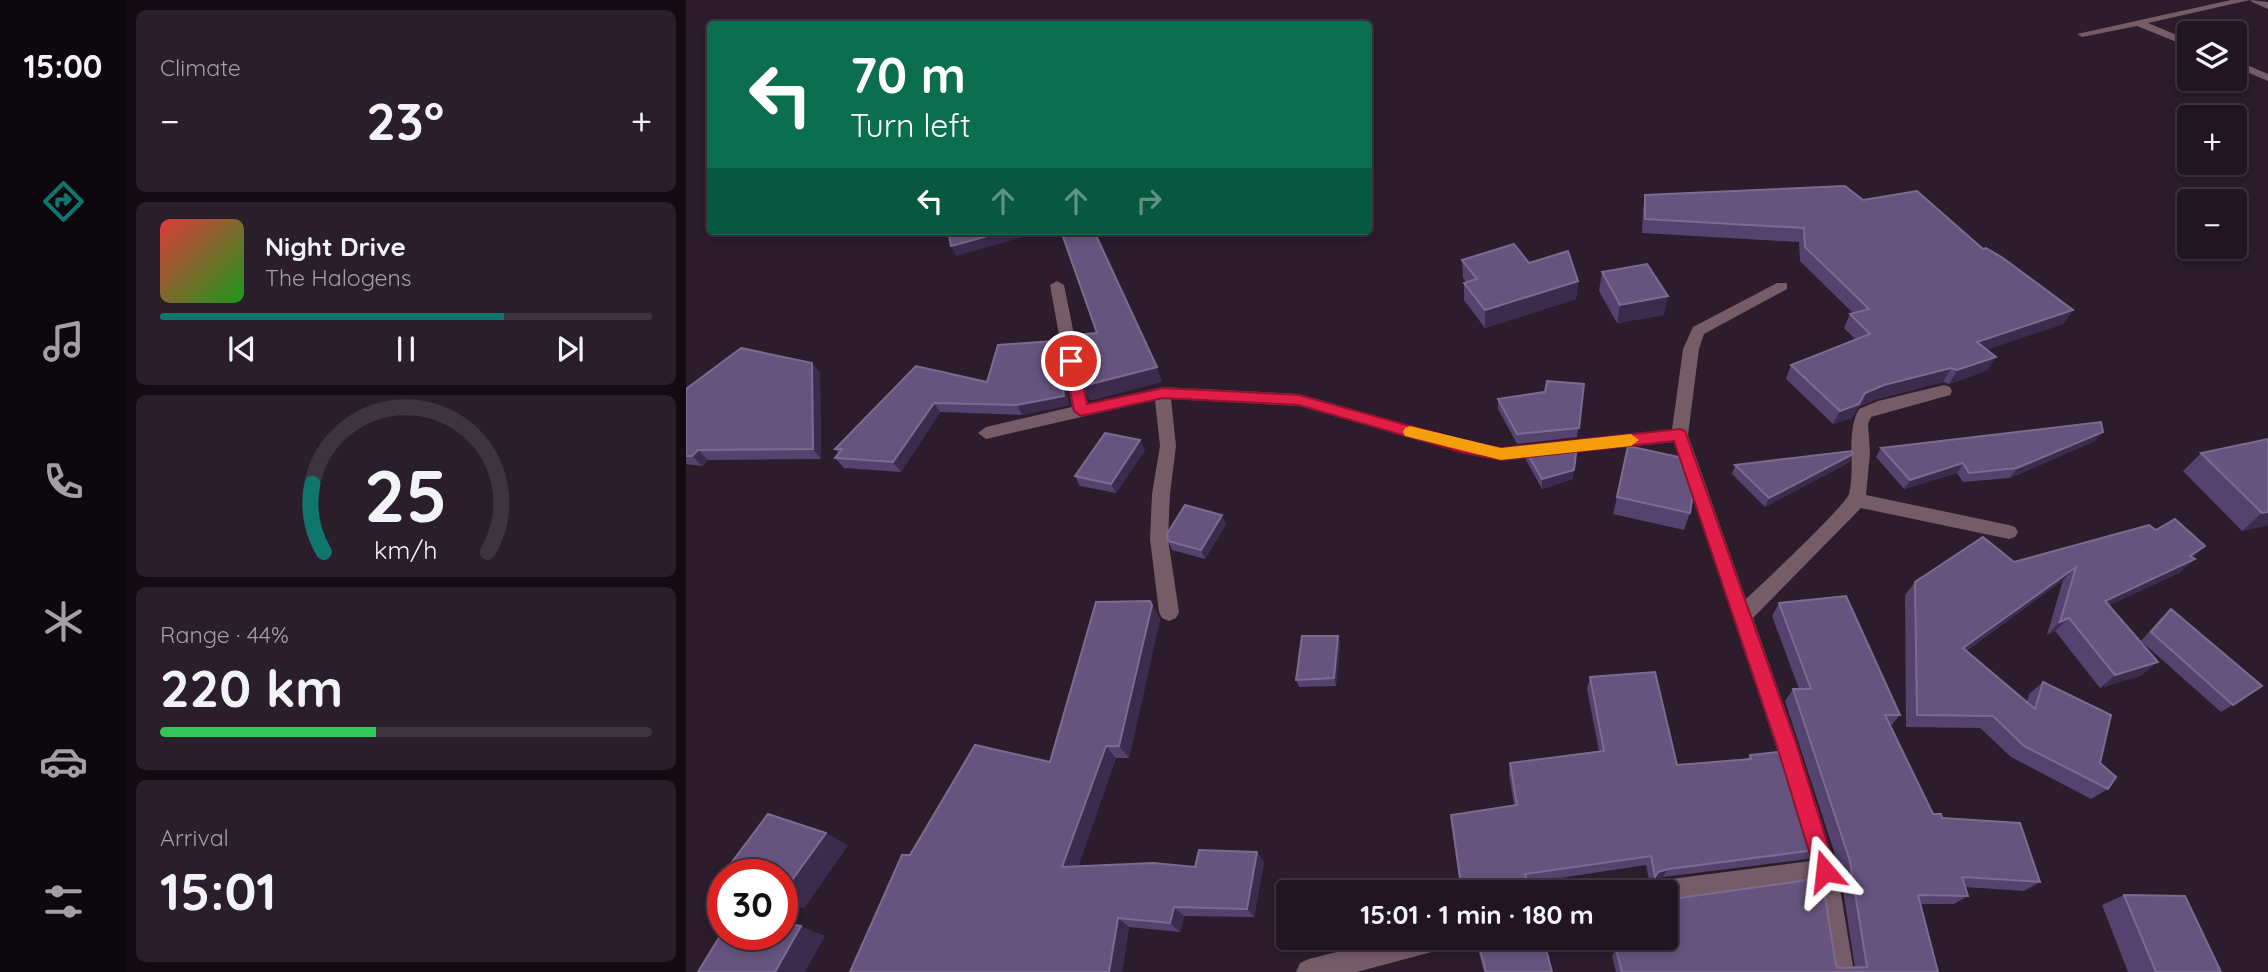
<!DOCTYPE html>
<meta charset="utf-8">
<style>
body{margin:0;font-family:Quicksand,sans-serif;background:#291e2a;color:#f1f3f6;height:100vh;display:flex;flex-direction:column;font-size:26px;white-space:nowrap}
*{box-sizing:border-box;margin:0}
p{font-size:23px;color:#a29fa5}
.icon{flex:none;width:38px;height:38px;fill:none;stroke:currentColor;stroke-width:2;stroke-linecap:round;stroke-linejoin:round}
.map{position:relative;flex:1;overflow:hidden}
.details{display:flex;flex-direction:column;gap:10px;padding:10px;background:#120c12;width:560px}
.details>*{flex:none}
.top-card{position:absolute;left:21px;top:21px;width:665px;height:214px;border-radius:7px;box-shadow:0 4px 10px #0003,0 0 0 2px #3e343f;background:#0b6e4f;color:#fff;overflow:hidden}
.controls{position:absolute;left:1491px;top:21px;display:grid;gap:14px}
.controls a{display:grid;place-items:center;width:70px;height:70px;border-radius:7px;background:#211521;box-shadow:0 4px 10px #0003,0 0 0 2px #3e343f;font-size:35px}
.speed{position:absolute;left:21px;top:859px;display:flex;gap:14px;font-size:35px;font-weight:700;text-align:center}
.speed>*{display:grid;place-content:center;width:91px;height:91px;border-radius:50%;background:#211521;box-shadow:0 4px 10px #0003,0 0 0 2px #3e343f;line-height:1}
.speed .limit{border:10px solid #d22;background:#fff;color:#111}
.pin{position:absolute;display:grid;place-items:center;width:60px;height:60px;color:#fff;margin:-30px;border:4px solid #fff;border-radius:50%;box-shadow:0 2px 7px #0007}
.me{position:absolute;width:77px;margin:-38px;rotate:343deg;stroke-linejoin:round;filter:drop-shadow(0 0 5px #0008)}
.turn{display:flex;align-items:center;gap:24px;height:147px;padding:0 28px;font-size:32px}
.turn .icon{width:91px;height:91px;stroke-width:2.5}
.turn b{display:block;font-size:49px;line-height:60px}
.lanes{display:flex;align-items:center;height:66px;padding:0 28px;background:#0003;justify-content:center;gap:35px;direction:ltr}
.lanes .off{opacity:.35}
.big{font-size:52px;font-weight:800;line-height:1.1}
.details .widget{flex:1;display:flex;flex-direction:column;justify-content:center;gap:10px;min-width:0;padding:0 24px;border-radius:10px;background:#291e2a}
.details .dial{align-items:center;gap:0}
.dial svg{height:182px;overflow:visible;fill:none;stroke:#3e343f;stroke-width:7;stroke-linecap:round;text-anchor:middle}
.dial text{fill:#f1f3f6;stroke:none}
.song{display:flex;align-items:center;gap:21px}
.cover{width:84px;height:84px;border-radius:10px;background:linear-gradient(135deg,hsl(0 70% 55%),hsl(120 70% 35%))}
.played{height:7px;border-radius:4px;background:linear-gradient(90deg,#0f766e 70%,#3e343f 70%)}
.keys{display:flex;justify-content:space-around;direction:ltr}
.heat{display:flex;justify-content:space-between;align-items:center;font-size:38px;direction:ltr}
.charge{height:10px;border-radius:5px;background:linear-gradient(90deg,#34c759 44%,#3e343f 0)}
.trip{position:absolute;left:590px;top:880px;width:402px;height:70px;border-radius:7px;background:#211521;box-shadow:0 4px 10px #0003,0 0 0 2px #3e343f;font-weight:800;line-height:70px;text-align:center}
main{display:flex;flex:1;min-height:0}
.tabs{display:flex;flex-direction:column;width:126px;justify-content:space-around;align-items:center;background:#0d080d;color:#a29fa5}
.tabs .icon{width:49px;height:49px}
.tabs .on{color:#0f766e}
.tabs b{font-size:32px;color:#f1f3f6}
.map>svg:first-child{display:block}
.lines{fill:none;stroke-linecap:round;stroke-linejoin:round}
.minor{fill:#765c67;fill-rule:evenodd}
.wall{fill:#54426f}
.shaded-wall{fill:#3d2b4e}
.building{fill:#65547d;stroke:#7c6b90;stroke-width:2}
.route{fill:#e11d48;stroke:#92132f;stroke-width:2}
.slow{fill:#f59e0b}
</style>
<main>
<nav class="tabs">
<b>15:00</b>
<svg class="icon on" aria-label="directions" viewBox="0 0 24 24"><path d="M12 3l9 9-9 9-9-9zM9 14v-3h6M13 9l2 2-2 2"/></svg>
<svg class="icon" aria-label="music" viewBox="0 0 24 24"><path d="M9 18V5l10-2v13"/><circle cx="6" cy="18" r="3"/><circle cx="16" cy="16" r="3"/></svg>
<svg class="icon" aria-label="phone" viewBox="0 0 24 24"><path d="M5 4h4l2 5-3 2q2 4 5 5l2-3 5 2v4C11 20 4 13 5 4z"/></svg>
<svg class="icon" aria-label="climate" viewBox="0 0 24 24"><path d="M12 3v18M4 7l16 10M4 17L20 7"/></svg>
<svg class="icon" aria-label="car" viewBox="0 0 24 24"><path d="M5 17H2v-5l4-1 3-4h7l3 4 3 1v5h-3M9 17h6M6 11h13"/><circle cx="7" cy="17" r="2"/><circle cx="17" cy="17" r="2"/></svg>
<svg class="icon" aria-label="filters" viewBox="0 0 24 24"><path d="M4 7h16M4 17h16"/><circle cx="9" cy="7" r="2"/><circle cx="15" cy="17" r="2"/></svg>
</nav>
<section class="details">
<div class="widget"><p>Climate</p>
<div class="heat"><a>−</a><b class="big">23°</b><a>+</a></div>
</div>
<div class="widget">
<div class="song"><i class="cover"></i><div><b>Night Drive</b><p>The Halogens</p></div></div>
<div class="played"></div>
<div class="keys"><svg class="icon" aria-label="previous" viewBox="0 0 24 24"><path d="M18 5L8 12l10 7zM5 5v14"/></svg><svg class="icon" aria-label="pause" viewBox="0 0 24 24"><path d="M8 5v14M16 5v14"/></svg><svg class="icon" aria-label="next" viewBox="0 0 24 24"><path d="M6 5l10 7-10 7zM19 5v14"/></svg></div>
</div>
<div class="widget dial"><svg viewBox="0 0 100 80">
<path d="M14 69A42 42 0 1 1 86 69"/>
<path d="M14 69A42 42 0 0 1 9 39" stroke="#0f766e"/>
<text x="50" y="56" font-size="32" font-weight="700">25</text>
<text x="50" y="72" font-size="11">km/h</text>
</svg></div>
<div class="widget"><p>Range · 44%</p><b class="big">220 km</b><div class="charge"></div></div>
<div class="widget"><p>Arrival</p><b class="big">15:01</b></div>
</section>
<div class="map">
<svg width="1582" height="972" viewBox="0 0 1582 972">
<rect width="100%" height="100%" fill="#2c1c2c"/>
<g class="lines">
<g class="minor">
<path d="M1545,0H1564L1462,23L1503,40V47L1451,26L1396,37L1391,34Z"/>
<path d="M1564,0L1582,2V9L1566,2Z"/>
<path d="M1549,60L1582,74V81L1549,67Z"/>
<path d="M371,281L378,285L402,404L476,387L613,394L778,441L815,448L986,430L997,349L1007,327L1091,283H1101V289L1018,334L1013,349L1002,435L1060,599C1075,585 1160,505 1163,494C1170,466 1159,434 1173,409L1192,401L1258,385L1264,387L1266,391L1264,395L1185,417L1182,424L1184,453L1180,495L1323,525L1329,527L1332,532L1329,537L1323,539L1175,508L1067,618L1111,743L1151,871L1168,972H1142L1129,884L980,904V892H965L968,883L977,880L1124,861L1089,743L988,442L815,460L778,453L613,406L485,399L490,446L484,494L482,539L493,612L490,618L483,621L476,618L473,612L464,539L466,494L474,446L469,400L300,439L292,433L300,427L386,407L364,285Z"/>
<path d="M705,938H765L762,947L753,950L671,972H610L614,963L623,959Z"/>
</g>
</g>
<g class="wall">
<path d="M959,195L1177,200L1297,249L1387,310L1377,324L1301,349L1302,370L1263,384L1257,382L1191,399L1172,407L1166,418L1147,424L1100,379L1105,365L1169,339L1158,328L1164,314L1167,313L1114,261L1113,242L956,233L957,209Z"/>
<path d="M776,260L843,263L892,281L890,299L799,328L778,300V283L780,282L777,278Z"/>
<path d="M916,272L978,315L931,323L913,291Z"/>
<path d="M373,351L383,405L336,415L254,412L215,472L158,468L149,458L153,454L149,449L230,366L301,382Z"/>
<path d="M126,363L134,373L135,459L22,460L16,466L0,464V389Z"/>
<path d="M898,384L891,437L831,444L812,409V399Z"/>
<path d="M1582,439V525L1556,531L1497,471L1515,453Z"/>
<path d="M1409,441L1324,478L1277,482L1271,473L1218,489L1190,457L1195,448Z"/>
<path d="M459,450L430,493L394,486L389,476Z"/>
<path d="M840,451L887,479L856,489L840,460Z"/>
<path d="M1167,454L1162,463L1079,507L1046,474L1049,465Z"/>
<path d="M931,497L1004,513L998,530L927,514Z"/>
<path d="M540,524L519,559L486,550L482,541Z"/>
<path d="M1470,530L1519,546L1506,558L1509,559L1493,573L1423,605L1456,675L1414,688L1369,631L1361,635L1377,580L1280,651L1341,702L1343,694L1357,682L1414,763L1422,789L1405,799L1325,757L1294,728L1220,727L1219,595L1229,582L1328,562Z"/>
<path d="M1160,596L1214,715L1204,727L1247,814H1255L1256,818L1334,823L1354,882L1338,891L1279,887L1282,896L1268,904H1234L1252,972H930L926,956L930,949L980,938V892H968L972,886H983V896L986,899L1136,878L1150,966L1153,968H1169L1154,870L1099,701L1107,689H1113L1086,616L1093,603Z"/>
<path d="M464,601L474,619L443,758H430L392,866L509,867L571,852L578,862L568,917L498,916L494,932L443,927L436,972H164L224,855L364,762Z"/>
<path d="M1485,609L1576,686L1535,712L1455,641L1475,618Z"/>
<path d="M652,636L654,644L650,686L613,687L610,680Z"/>
<path d="M904,677L991,765L1061,759L1064,755L1130,850L1121,859L977,877L967,880L964,885L960,865L841,883L844,892H775L765,815L828,805L823,774L824,763L913,751L901,689Z"/>
<path d="M162,845L118,908L96,901V875Z"/>
<path d="M1438,895L1535,972H1442L1416,905Z"/>
<path d="M789,938H857L866,972H798Z"/>
</g>
<g class="shaded-wall">
<path d="M320,231H347L348,234L270,256L265,246Z"/>
<path d="M892,281L890,299L799,328V310Z"/>
<path d="M982,296L978,315L931,323L934,305Z"/>
<path d="M1387,310L1377,324L1283,356L1291,342Z"/>
<path d="M368,341L373,351L383,405L336,415L331,405Z"/>
<path d="M1310,357L1302,370L1263,384L1271,370Z"/>
<path d="M126,363L134,373L135,459L127,449Z"/>
<path d="M471,367L476,382L404,401L397,386Z"/>
<path d="M1265,368L1257,382L1191,399L1172,407L1179,393L1198,385Z"/>
<path d="M248,403L254,412L215,472L207,462Z"/>
<path d="M1173,404L1166,418L1147,424L1154,411Z"/>
<path d="M1417,432L1409,441L1324,478L1331,468Z"/>
<path d="M454,440L459,450L430,493L425,484Z"/>
<path d="M12,450L22,460L16,466L6,456Z"/>
<path d="M1167,454L1162,463L1079,507L1083,498Z"/>
<path d="M1277,463L1271,473L1218,489L1224,480Z"/>
<path d="M888,470L887,479L856,489V479Z"/>
<path d="M1582,512V525L1556,531L1576,513Z"/>
<path d="M536,515L540,524L519,559L515,550Z"/>
<path d="M1519,546L1504,560L1509,559L1493,573L1405,614L1419,601Z"/>
<path d="M1390,567L1377,580L1265,661L1277,648Z"/>
<path d="M466,605L474,619L443,758L433,746Z"/>
<path d="M1383,618L1369,631L1361,635L1374,622Z"/>
<path d="M652,636L654,644L650,686L648,678Z"/>
<path d="M1472,662L1456,675L1414,688L1429,675Z"/>
<path d="M420,746L430,758L389,876L376,867Z"/>
<path d="M140,833L162,845L118,908L96,899V894Z"/>
<path d="M571,852L578,862L568,917L561,909Z"/>
<path d="M982,869L977,877L967,881L972,872Z"/>
<path d="M488,907L498,916L494,932L484,923Z"/>
<path d="M432,918L443,927L436,972H423Z"/>
<path d="M115,926L139,936L119,972H89Z"/>
</g>
<g class="building">
<path d="M1159,186L1177,200L1231,191L1297,249L1300,248L1317,258L1387,310L1291,342L1310,357L1271,370L1265,368L1198,385L1179,393L1173,404L1154,411L1105,365L1184,334L1164,314L1183,309L1119,247L1118,228L959,219V195Z"/>
<path d="M262,231H320L265,246Z"/>
<path d="M375,231H408L471,367L397,386L387,335L411,333Z"/>
<path d="M828,244L843,263L882,251L892,281L799,310L778,283L791,279L776,260Z"/>
<path d="M961,264L982,296L934,305L916,272Z"/>
<path d="M368,341L378,396L331,405L248,403L207,462L149,458L156,449H149L230,366L301,382L312,345Z"/>
<path d="M55,348L126,363L127,449L12,450L6,456H0V389Z"/>
<path d="M861,381L898,384L893,428L831,434L812,399L859,392Z"/>
<path d="M1415,422L1417,432L1331,468L1283,473L1277,463L1224,480L1195,448Z"/>
<path d="M419,433L454,440L425,484L389,476Z"/>
<path d="M1582,439V512L1576,513L1515,453Z"/>
<path d="M891,446L888,470L856,479L840,451Z"/>
<path d="M942,446L1002,459L1009,480L1004,513L931,497Z"/>
<path d="M1166,451L1167,454L1083,498L1049,465Z"/>
<path d="M499,505L536,515L515,550L482,541L481,534Z"/>
<path d="M1489,519L1519,546L1504,556L1509,559L1419,601L1472,662L1429,675L1383,618L1374,622L1390,567L1277,648L1349,709L1357,682L1425,715L1414,763L1430,777L1422,789L1338,746L1307,716L1231,715L1229,582L1297,537L1328,562L1463,525L1470,530Z"/>
<path d="M1160,596L1214,715H1199L1247,814H1255L1256,818L1334,823L1354,882L1276,877L1282,896L1232,895L1252,972H936L930,949L984,938L980,921V892H973L972,886H983V896L986,899L1136,878L1150,966L1153,968L1181,967L1164,861L1107,689H1125L1093,603Z"/>
<path d="M464,601L466,605L433,746H420L376,867L467,863L509,867L513,850L571,852L561,909L488,907L484,923L432,918L423,972H164L216,855H224L289,745L364,762L410,602Z"/>
<path d="M1485,609L1576,686L1547,705L1465,632Z"/>
<path d="M616,636H652L648,678L610,680Z"/>
<path d="M969,672L991,765L1065,759L1064,755L1100,751L1130,850L982,869L972,872L969,877L965,856L839,874L844,892H776L765,815L831,805L824,763L918,751L904,677Z"/>
<path d="M82,814L140,833L96,894V875H37V879L34,878Z"/>
<path d="M1438,895L1499,896L1535,972H1470Z"/>
<path d="M96,923L115,926L89,972H12L37,931V934H96Z"/>
<path d="M791,938H857L866,972H800Z"/>
</g>
<path class="route" d="M385,356L392,361L401,404L477,388L613,395L778,441L815,448L994,429L999,431L1110,743L1150,871L1147,879L1139,882L1132,879L1129,871L1090,743L988,441L815,460L778,453L613,405L477,398L395,416L388,411L378,361Z"/>
<path class="slow" d="M724,426L815,448L945,434L953,440L945,446L815,460L719,436L717,432L719,428Z"/>
</svg>
<div class="controls">
<a><svg class="icon" aria-label="layers" viewBox="0 0 24 24"><path d="M12 4l9 5-9 5-9-5zM3 14l9 5 9-5"/></svg></a>
<a>+</a>
<a>−</a>
</div>
<div class="speed"><div class="limit">30</div></div>
<div class="pin" style="left:385px;top:361px;background:#d93025"><svg class="icon" aria-label="arrive" viewBox="0 0 24 24"><path d="M6 21V4h12l-3 4 3 4H6"/></svg></div>
<svg class="me" style="left:1139px;top:871px" viewBox="-20 -20 40 40"><path d="M0-17L14 15 0 8-14 15z" fill="#e11d48" stroke="#fff" stroke-width="4"/></svg>
<div class="trip">15:01 · 1 min · 180 m</div>
<div class="top-card">
<div class="turn"><svg class="icon" aria-label="left" viewBox="0 0 24 24"><path d="M17 20v-9H6M10 6l-5 5 5 5"/></svg><div><b>70 m</b>Turn left</div></div>
<div class="lanes"><svg class="icon" aria-label="left" viewBox="0 0 24 24"><path d="M17 20v-9H6M10 6l-5 5 5 5"/></svg><svg class="icon off" aria-label="ahead" viewBox="0 0 24 24"><path d="M12 20V5M6 11l6-6 6 6"/></svg><svg class="icon off" aria-label="ahead" viewBox="0 0 24 24"><path d="M12 20V5M6 11l6-6 6 6"/></svg><svg class="icon off" aria-label="right" viewBox="0 0 24 24"><path d="M7 20v-9h11M14 6l5 5-5 5"/></svg></div>
</div>
</div>
</main>
